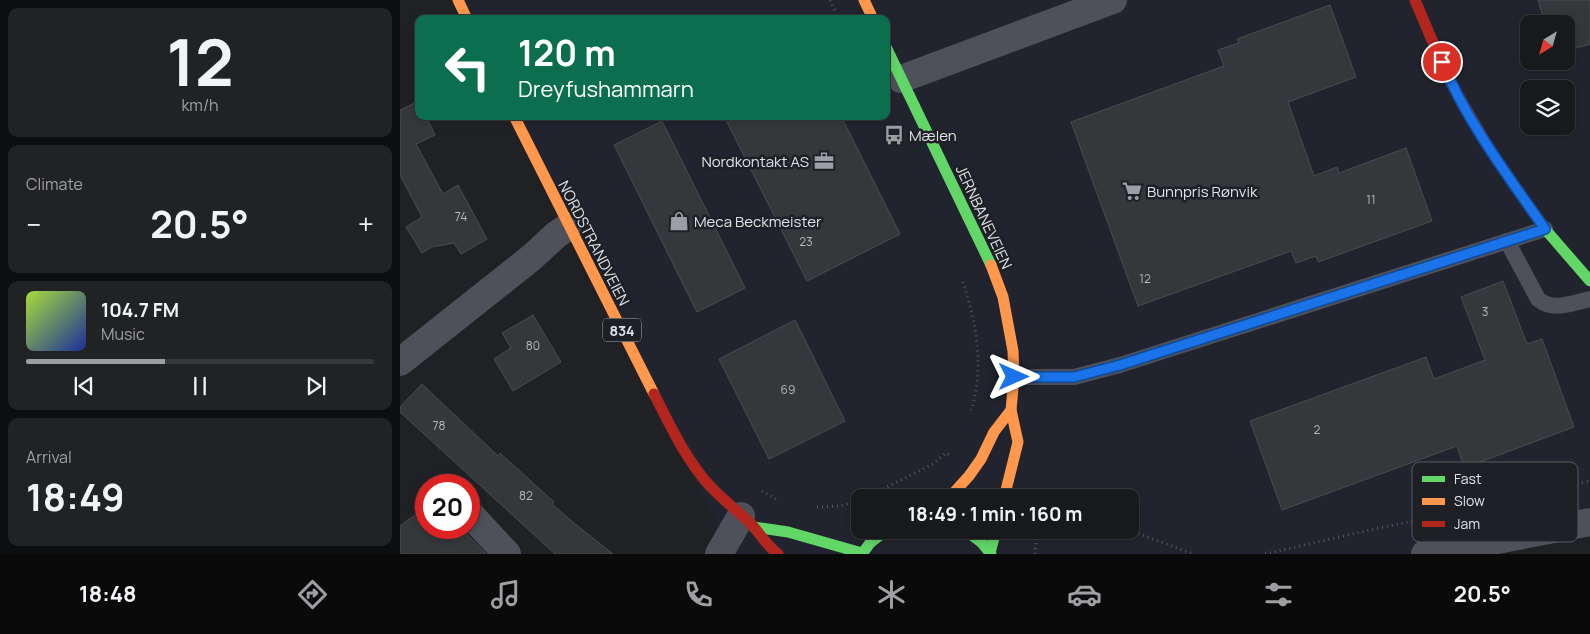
<!DOCTYPE html>
<meta charset="utf-8">
<style>
body{margin:0;font-family:Manrope,sans-serif;background:#212224;color:#f1f3f6;height:100vh;display:flex;flex-direction:column;font-size:19px;white-space:nowrap}
*{box-sizing:border-box;margin:0}
p{font-size:16px;color:#9fa0a3}
.icon{flex:none;width:28px;height:28px;fill:none;stroke:currentColor;stroke-width:2;stroke-linecap:round;stroke-linejoin:round}
.map{position:relative;flex:1;overflow:hidden}
.details{display:flex;flex-direction:column;gap:8px;padding:8px;background:#0d0e0f;width:400px}
.details>*{flex:none}
.banner{position:absolute;left:15px;top:15px;width:475px;height:105px;border-radius:10px;box-shadow:0 2px 8px #0003,0 0 0 1px #36383a;background:#0b6e4f;color:#fff;overflow:hidden}
.needle{width:32px;rotate:217deg}
.buttons{position:absolute;left:1120px;top:15px;display:grid;gap:10px}
.buttons a{display:grid;place-items:center;width:55px;height:55px;border-radius:10px;background:#18191b;box-shadow:0 2px 8px #0003,0 0 0 1px #36383a;font-size:25px}
.speed{position:absolute;left:15px;top:474px;display:flex;gap:10px;font-size:25px;font-weight:700;text-align:center}
.speed>*{display:grid;place-content:center;width:65px;height:65px;border-radius:50%;background:#18191b;box-shadow:0 2px 8px #0003,0 0 0 1px #36383a;line-height:1}
.speed .limit{border:8px solid #d22;background:#fff;color:#111}
.pin{position:absolute;display:grid;place-items:center;width:42px;height:42px;color:#fff;margin:-21px;border:2px solid #fff;border-radius:50%;box-shadow:0 1px 5px #0007}
.me{position:absolute;width:55px;margin:-28px;rotate:90deg;stroke-linejoin:round;filter:drop-shadow(0 0 4px #0008)}
.turn{display:flex;align-items:center;gap:18px;height:105px;padding:0 20px;font-size:22px}
.turn .icon{width:65px;height:65px;stroke-width:2.5}
.turn b{display:block;font-size:35px;line-height:42px}
.big{font-size:38px;font-weight:700;line-height:1.1}
.details .widget{flex:1;display:flex;flex-direction:column;justify-content:center;gap:8px;min-width:0;padding:0 18px;border-radius:10px;background:#212224}
.details .dial{align-items:center;gap:0}
.dial b{font-size:65px;line-height:1}
.song{display:flex;align-items:center;gap:15px}
.cover{width:60px;height:60px;border-radius:8px;background:linear-gradient(135deg,hsl(80 70% 55%),hsl(230 70% 35%))}
.played{height:5px;border-radius:2px;background:linear-gradient(90deg,#9d9ea3 40%,#36383a 40%)}
.keys{display:flex;justify-content:space-around;direction:ltr}
.heat{display:flex;justify-content:space-between;align-items:center;font-size:28px;direction:ltr}
.trip{position:absolute;left:451px;top:489px;width:288px;height:50px;border-radius:10px;background:#18191b;box-shadow:0 2px 8px #0003,0 0 0 1px #36383a;font-weight:700;line-height:50px;text-align:center}
.menu{display:flex;height:80px;justify-content:space-around;align-items:center;background:#0a0a0b;color:#9fa0a3}
.menu .icon{width:35px;height:35px}
.menu .active{color:#9d9ea3}
.menu b{font-size:22px;color:#f1f3f6}
main{display:flex;flex:1;min-height:0}
.map>svg:first-child{display:block}
.built{fill:#21242e;fill-rule:evenodd}
.building{fill:#36373a;stroke:#4b4c4f}
.lines{fill:none;stroke-linecap:round;stroke-linejoin:round}
.path{stroke:#56575f;stroke-width:3;stroke-dasharray:1 4;stroke-linecap:butt}
.lane{stroke:#4e505a;stroke-width:16}
.street{stroke:#4e505a;stroke-width:28}
.fast{stroke:#63d668;stroke-width:11}
.slow{stroke:#ff974d;stroke-width:11}
.jam{stroke:#b3261e;stroke-width:11}
.route-casing{stroke:#114b97;stroke-width:12}
.route{stroke:#1a73e8;stroke-width:9}
.labels{text-anchor:middle;dominant-baseline:central;stroke-width:5;stroke-linejoin:round;paint-order:stroke}
.number-label{font-size:12px;fill:#b6b7bc}
.shield{fill:#1e2026;stroke:#a6a8ad;stroke-width:1}
.shield-label{font-size:14px;font-weight:bold;fill:#e0e2e7}
.poi-label{font-size:15px;fill:#e0e2e7;stroke:#1e2026;text-anchor:start}
.street-label{font-size:15px;fill:#e0e2e7;stroke:#1e2026}
.key{fill:#1e2026;stroke:#585a60;stroke-width:1}
.key-label{font-size:14px;fill:#e0e2e7}
</style>
<main>
<section class="details">
<div class="widget dial"><b>12</b><p>km/h</p></div>
<div class="widget"><p>Climate</p>
<div class="heat"><a>−</a><b class="big">20.5°</b><a>+</a></div>
</div>
<div class="widget">
<div class="song"><i class="cover"></i><div><b>104.7 FM</b><p>Music</p></div></div>
<div class="played"></div>
<div class="keys"><svg class="icon" aria-label="previous" viewBox="0 0 24 24"><path d="M18 5L8 12l10 7zM5 5v14"/></svg><svg class="icon" aria-label="pause" viewBox="0 0 24 24"><path d="M8 5v14M16 5v14"/></svg><svg class="icon" aria-label="next" viewBox="0 0 24 24"><path d="M6 5l10 7-10 7zM19 5v14"/></svg></div>
</div>
<div class="widget"><p>Arrival</p><b class="big">18:49</b></div>
</section>
<div class="map">
<svg width="1190" height="554" viewBox="0 0 1190 554">
<rect width="100%" height="100%" fill="#202124"/>
<path class="built" d="M58,0H1190V523L1035,554H332L114,116H486V19H67ZM1129,24H1166V61H1129ZM1129,89H1166V126H1129ZM460,498H730V530H460Z"/>
<g class="building">
<path d="M1138,0H1190V44L1166,51V24H1145Z"/>
<path d="M930,5L956,77L888,102L914,176L937,167L939,173L1006,148L1032,221L918,262L916,256L896,263L891,251L738,306L671,122L824,66L818,50L839,43L837,39Z"/>
<path d="M19,101V116H26L35,135L16,144L43,194L58,185L87,239L61,254L54,243L32,247L22,253L6,227L22,217L0,175V110Z"/>
<path d="M324,116H441L500,234L407,281Z"/>
<path d="M262,121L345,288L297,312L214,145Z"/>
<path d="M1103,281L1127,344L1142,339L1174,427L1064,468L1057,446L882,510L850,421L1026,357L1034,379L1085,360L1061,297Z"/>
<path d="M133,315L161,362L113,391L94,359L111,348L102,333Z"/>
<path d="M395,320L445,421L369,459L319,359Z"/>
<path d="M22,384L98,456L100,453L154,502L152,504L174,523L213,554H155L0,412V407Z"/>
<path d="M26,507V528H61L86,554H0V526Z"/>
</g>
<g class="lines">
<g class="path">
<path d="M430,0L435,11"/>
<path d="M563,282C576,321 585,370 571,410"/>
<path d="M362,491L376,499"/>
<path d="M640,496L644,498"/>
<path d="M465,498L533,464L546,453L549,455"/>
<path d="M417,507L440,506L460,500"/>
<path d="M729,530L793,554"/>
<path d="M635,554L637,530"/>
<path d="M865,554L970,530L1066,510L1118,496L1190,481"/>
</g>
<g class="lane">
<path d="M1107,241L1138,299C1153,312 1172,303 1190,299"/>
<path d="M614,377H674L720,365L1145,229"/>
</g>
<g class="street">
<path d="M501,79L713,0"/>
<path d="M0,362L131,258L156,235L169,226"/>
<path d="M69,513L107,554"/>
<path d="M319,554L341,516"/>
<path d="M1025,554L1190,522"/>
</g>
<g class="fast">
<path d="M486,47L591,265"/>
<path d="M1133,212L1145,229L1190,281"/>
<path d="M354,527L388,532L462,553"/>
<path d="M565,530L582,543L591,554"/>
<path d="M590,553L596,530"/>
<path d="M462,554L470,543L487,530"/>
</g>
<g class="slow">
<path d="M58,0L67,19"/>
<path d="M464,0L473,19"/>
<path d="M114,116L254,394"/>
<path d="M591,265L603,297L613,351L614,377L611,410L618,442L604,498"/>
<path d="M549,498L569,476L581,459L594,432L611,410"/>
</g>
<g class="jam">
<path d="M1015,0L1048,78L1092,153L1133,212"/>
<path d="M254,394C270,425 286,460 310,486C323,500 339,512 352,525C361,535 367,546 378,554"/>
</g>
</g>
<g class="lines">
<defs>
<path id="route" d="M614,377H674L720,365L1145,229C1108,176 1067,122 1042,62"/>
</defs>
<use href="#route" class="route-casing"/>
<use href="#route" class="route"/>
</g>
<defs>
<symbol id="bus-bare" viewBox="-9 -9 18 18"><path d="M-5-6H5V4H4V6H2V4H-2V6H-4V4H-5ZM-3.5-4V0h7V-4ZM-3.5 1.2v1.5H-2V1.2ZM2 1.2v1.5H3.5V1.2Z" fill="#9d9ea3" stroke="#1e2026" stroke-width="2.5" paint-order="stroke"/></symbol>
<symbol id="office-bare" viewBox="-9 -9 18 18"><path d="M-6-3h4V-5.5h4V-3h4V5H-6ZM-1-4.5V-3h2v-1.5ZM-6 0V1H6V0Z" fill="#9d9ea3" stroke="#1e2026" stroke-width="2.5" paint-order="stroke"/></symbol>
<symbol id="supermarket-bare" viewBox="-9 -9 18 18"><path d="M-6-5.5h2.5l.6 2H6L4.5 2H-2.5L-4.4-4H-6ZM-1.5 3.2a1.3 1.3 0 1 0 .1 0ZM3 3.2a1.3 1.3 0 1 0 .1 0Z" fill="#9d9ea3" stroke="#1e2026" stroke-width="2.5" paint-order="stroke"/></symbol>
<symbol id="shop-bare" viewBox="-9 -9 18 18"><path d="M-5-2.5h2.3a2.7 3.5 0 0 1 5.4 0H5L5.5 6h-11ZM-1.5-2.5h3a1.5 2.3 0 0 0-3 0Z" fill="#9d9ea3" stroke="#1e2026" stroke-width="2.5" paint-order="stroke"/></symbol>
</defs>
<g fill-rule="evenodd">
<use href="#bus-bare" x="480" y="121" width="28" height="28"/>
<use href="#office-bare" x="410" y="147" width="28" height="28"/>
<use href="#supermarket-bare" x="718" y="177" width="28" height="28"/>
<use href="#shop-bare" x="265" y="207" width="28" height="28"/>
</g>
<g class="labels">
<g class="number-label">
<text x="971" y="199">11</text>
<text x="61" y="216">74</text>
<text x="406" y="241">23</text>
<text x="745" y="278">12</text>
<text x="1085" y="311">3</text>
<text x="133" y="345">80</text>
<text x="388" y="389">69</text>
<text x="39" y="425">78</text>
<text x="917" y="429">2</text>
<text x="126" y="495">82</text>
</g>
<rect class="shield" x="203" y="318.5" width="38" height="23" rx="4"/>
<g class="shield-label">
<text x="222" y="330">834</text>
</g>
<g class="poi-label">
<text x="509" y="135">Mælen</text>
<text x="409" y="161" text-anchor="end">Nordkontakt AS</text>
<text x="747" y="191">Bunnpris Rønvik</text>
<text x="294" y="221">Meca Beckmeister</text>
</g>
<g class="street-label">
<text transform="translate(584 217) rotate(65)">JERNBANEVEIEN</text>
<text transform="translate(194 243) rotate(63)">NORDSTRANDVEIEN</text>
</g>
</g>
<rect x="1012" y="462" width="166" height="80" rx="8" class="key"/>
<rect x="1022" y="476" width="23" height="6" fill="#63d668"/>
<rect x="1022" y="498" width="23" height="7" fill="#ff974d"/>
<rect x="1022" y="521" width="23" height="6" fill="#b3261e"/>
<g class="key-label">
<text x="1054" y="484">Fast</text>
<text x="1054" y="506">Slow</text>
<text x="1054" y="529">Jam</text>
</g>
</svg>
<div class="buttons">
<a><svg class="needle" viewBox="-14 -14 28 28"><path d="M0-13l5 13h-10z" fill="#e53935"/><path d="M0 13l5-13h-10z" fill="#9fa0a3"/></svg></a>
<a><svg class="icon" aria-label="layers" viewBox="0 0 24 24"><path d="M12 4l9 5-9 5-9-5zM3 14l9 5 9-5"/></svg></a>
</div>
<div class="speed"><div class="limit">20</div></div>
<div class="pin" style="left:1042px;top:62px;background:#d93025"><svg class="icon" aria-label="arrive" viewBox="0 0 24 24"><path d="M6 21V4h12l-3 4 3 4H6"/></svg></div>
<svg class="me" style="left:614px;top:377px" viewBox="-20 -20 40 40"><path d="M0-17L14 15 0 8-14 15z" fill="#1a73e8" stroke="#fff" stroke-width="4"/></svg>
<div class="trip">18:49 · 1 min · 160 m</div>
<div class="banner">
<div class="turn"><svg class="icon" aria-label="left" viewBox="0 0 24 24"><path d="M17 20v-9H6M10 6l-5 5 5 5"/></svg><div><b>120 m</b>Dreyfushammarn</div></div>
</div>
</div>
</main>
<nav class="menu">
<b>18:48</b>
<svg class="icon active" aria-label="directions" viewBox="0 0 24 24"><path d="M12 3l9 9-9 9-9-9zM9 14v-3h6M13 9l2 2-2 2"/></svg>
<svg class="icon" aria-label="music" viewBox="0 0 24 24"><path d="M9 18V5l10-2v13"/><circle cx="6" cy="18" r="3"/><circle cx="16" cy="16" r="3"/></svg>
<svg class="icon" aria-label="phone" viewBox="0 0 24 24"><path d="M5 4h4l2 5-3 2q2 4 5 5l2-3 5 2v4C11 20 4 13 5 4z"/></svg>
<svg class="icon" aria-label="climate" viewBox="0 0 24 24"><path d="M12 3v18M4 7l16 10M4 17L20 7"/></svg>
<svg class="icon" aria-label="car" viewBox="0 0 24 24"><path d="M5 17H2v-5l4-1 3-4h7l3 4 3 1v5h-3M9 17h6M6 11h13"/><circle cx="7" cy="17" r="2"/><circle cx="17" cy="17" r="2"/></svg>
<svg class="icon" aria-label="filters" viewBox="0 0 24 24"><path d="M4 7h16M4 17h16"/><circle cx="9" cy="7" r="2"/><circle cx="15" cy="17" r="2"/></svg>
<b>20.5°</b>
</nav>
